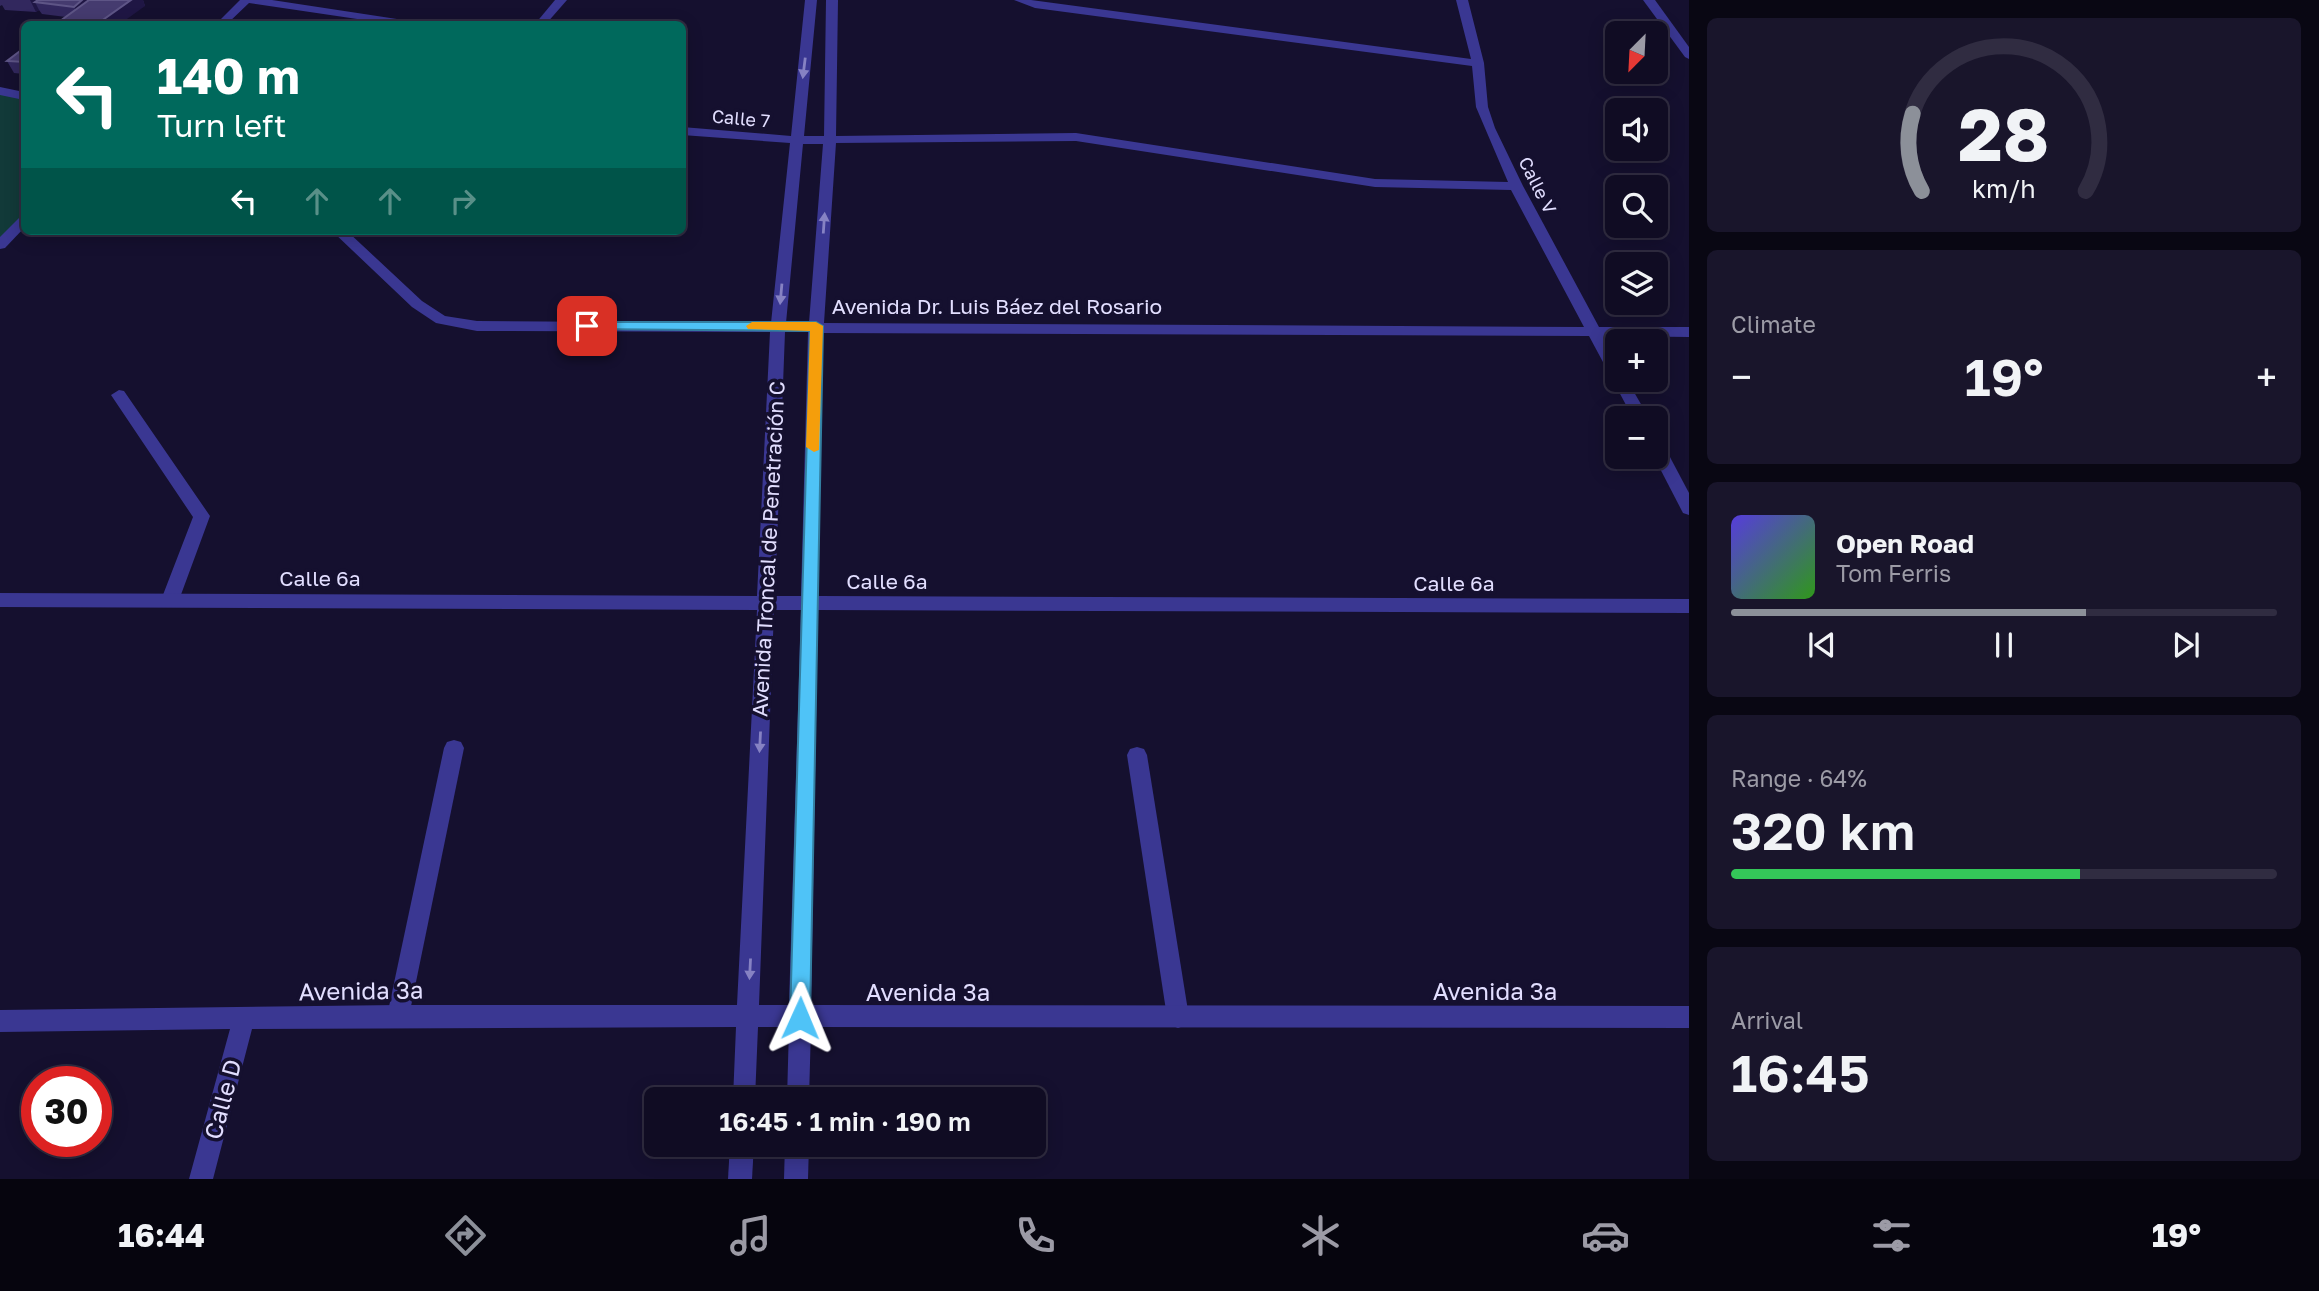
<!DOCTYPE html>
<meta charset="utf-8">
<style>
body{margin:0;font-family:"Golos Text",sans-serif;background:#19152b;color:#f1f3f6;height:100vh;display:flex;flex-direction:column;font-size:26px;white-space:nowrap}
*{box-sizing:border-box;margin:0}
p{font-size:23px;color:#9c9ba6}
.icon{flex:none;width:38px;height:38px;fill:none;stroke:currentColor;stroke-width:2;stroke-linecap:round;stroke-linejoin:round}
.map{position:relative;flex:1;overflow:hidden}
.sheet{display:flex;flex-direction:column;gap:18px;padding:18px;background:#090713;width:630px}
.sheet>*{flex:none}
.hud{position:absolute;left:21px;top:21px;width:665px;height:214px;border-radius:10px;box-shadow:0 4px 18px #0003,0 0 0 2px #302c41;background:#00695c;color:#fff;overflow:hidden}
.needle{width:46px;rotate:204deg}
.fabs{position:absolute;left:1605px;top:21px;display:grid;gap:14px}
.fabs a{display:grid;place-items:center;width:63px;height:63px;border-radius:10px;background:#100c23;box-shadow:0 4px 18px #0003,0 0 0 2px #302c41;font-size:35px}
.speed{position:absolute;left:21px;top:1066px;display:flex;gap:14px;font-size:35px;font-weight:700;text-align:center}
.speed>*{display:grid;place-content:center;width:91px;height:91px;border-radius:50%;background:#100c23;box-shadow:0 4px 18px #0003,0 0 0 2px #302c41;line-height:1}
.speed .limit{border:10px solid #d22;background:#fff;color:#111}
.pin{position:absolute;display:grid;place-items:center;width:60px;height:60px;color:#fff;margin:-30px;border-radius:14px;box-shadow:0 4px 10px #0006}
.me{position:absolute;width:77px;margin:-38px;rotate:1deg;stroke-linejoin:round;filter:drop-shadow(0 0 5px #0008)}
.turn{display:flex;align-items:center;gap:24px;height:147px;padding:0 21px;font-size:32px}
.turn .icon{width:91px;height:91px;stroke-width:2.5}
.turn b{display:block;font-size:49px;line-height:60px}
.lanes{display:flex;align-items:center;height:66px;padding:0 21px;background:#0003;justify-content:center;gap:35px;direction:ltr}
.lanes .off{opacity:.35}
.big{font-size:52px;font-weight:600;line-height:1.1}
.sheet .card{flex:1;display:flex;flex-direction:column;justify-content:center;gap:10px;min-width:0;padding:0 24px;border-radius:10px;background:#19152b}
.sheet .dial{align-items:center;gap:0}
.dial svg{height:182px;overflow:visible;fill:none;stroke:#302c41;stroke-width:7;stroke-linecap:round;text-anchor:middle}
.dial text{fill:#f1f3f6;stroke:none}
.song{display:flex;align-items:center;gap:21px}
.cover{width:84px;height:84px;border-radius:10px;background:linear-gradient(135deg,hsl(250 70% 55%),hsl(110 70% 35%))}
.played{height:7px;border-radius:4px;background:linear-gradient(90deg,#8c9099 65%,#302c41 65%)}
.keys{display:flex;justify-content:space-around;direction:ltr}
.heat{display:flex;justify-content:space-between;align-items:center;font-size:38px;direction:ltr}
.charge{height:10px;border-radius:5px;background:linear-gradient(90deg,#34c759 64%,#302c41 0)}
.trip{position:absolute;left:644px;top:1087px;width:402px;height:70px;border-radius:10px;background:#100c23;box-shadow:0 4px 18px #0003,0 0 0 2px #302c41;font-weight:600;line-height:70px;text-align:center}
.tab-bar{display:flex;height:112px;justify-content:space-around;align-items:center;background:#06050e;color:#9c9ba6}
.tab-bar .icon{width:49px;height:49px}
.tab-bar .on{color:#8c9099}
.tab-bar b{font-size:32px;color:#f1f3f6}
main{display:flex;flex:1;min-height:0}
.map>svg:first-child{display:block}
.green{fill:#123a39}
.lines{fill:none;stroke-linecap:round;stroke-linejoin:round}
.lane{fill:#3a3792;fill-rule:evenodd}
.street{fill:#3a3792;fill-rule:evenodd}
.wall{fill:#32285e}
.shaded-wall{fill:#1f1644}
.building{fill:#453b6f;stroke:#5e5586;stroke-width:2}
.oneway{fill:#8682c3}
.route{fill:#4fc3f7;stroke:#337fa1;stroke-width:2}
.slow{fill:#f59e0b}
.labels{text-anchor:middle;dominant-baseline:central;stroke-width:7;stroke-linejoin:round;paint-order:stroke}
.far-street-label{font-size:18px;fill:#e2deff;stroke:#15102f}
.street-label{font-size:21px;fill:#e2deff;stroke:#15102f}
.near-street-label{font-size:24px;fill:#e2deff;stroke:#15102f}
</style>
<main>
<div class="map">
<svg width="1689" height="1179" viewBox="0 0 1689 1179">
<rect width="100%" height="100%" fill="#15102f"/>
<path class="green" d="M0,91L24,96V221L0,245Z"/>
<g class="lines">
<g class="lane">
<path d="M119,390L124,391L210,516L179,600L176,605H164L161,600L193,517L111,395Z"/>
<path d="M454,740L461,742L464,748L409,1016L406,1024L398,1027L390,1024L387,1016L444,748L447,742Z"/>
<path d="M1137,747L1144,749L1147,755L1189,1017L1186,1025L1178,1028L1170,1025L1167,1017L1127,755L1130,749Z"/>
</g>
<g class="street">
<path d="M240,0H272L410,21L416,24H391L249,3L227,24H216Z"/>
<path d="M555,0H567L546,24H535Z"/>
<path d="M805,0H817L804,136H824L826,0H838L836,136L1076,133L1375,179L1508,182L1476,107L1472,66L1035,8L1014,0H1031L1471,59L1456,0H1468L1484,63L1488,107L1495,128L1523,186L1599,327H1689V337L1604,336L1617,360V380H1627L1649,418H1633L1589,336L823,333L818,596L1689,599V613L818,610L811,1005L1689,1006V1028L811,1027L809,1099H787L789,1027H758L755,1099H733L736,1027L252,1029L213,1179H189L230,1029L0,1032V1010L398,1005H737L757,610L0,607V593L757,596L770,332L477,331L436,323L412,307L332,231H347L422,301L445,316L477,321L771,323L790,143L682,135V127L791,136ZM1076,141L1375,187L1511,190L1584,327L824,323L836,143ZM803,144H823L809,323H786ZM785,332H808L801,596H775ZM774,610H801L789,1005H759Z"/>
<path d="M1643,0H1655L1689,47V59L1685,57Z"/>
<path d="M0,87L24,92V100L0,95Z"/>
<path d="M24,217V228L5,248L0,249V237L19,218Z"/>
<path d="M1656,440L1662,442L1689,493V515L1683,513L1654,457Z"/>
<path d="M730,1144H754L752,1179H728Z"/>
<path d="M785,1144H809L808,1179H784Z"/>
</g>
</g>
<g class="wall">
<path d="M0,0H143L145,6L66,17L42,14L39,10L36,12L5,10L2,5L0,6Z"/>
<path d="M24,48V74L14,73L7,61Z"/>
</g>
<g class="shaded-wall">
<path d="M30,0H52L35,2L39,10L36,12Z"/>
<path d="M82,0H102L80,19L74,7Z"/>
<path d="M131,0H143L145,6L120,24H97Z"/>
</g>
<g class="building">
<path d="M38,0H82L74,7L35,2Z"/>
<path d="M89,0H131L97,24H56Z"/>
<path d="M24,48V62L7,61Z"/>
</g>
<defs><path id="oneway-solid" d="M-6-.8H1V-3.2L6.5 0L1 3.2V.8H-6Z" transform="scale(1.75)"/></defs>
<g class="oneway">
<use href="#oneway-solid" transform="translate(804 68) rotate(97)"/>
<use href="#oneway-solid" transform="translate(824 223) rotate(-86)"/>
<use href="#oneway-solid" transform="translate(781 294) rotate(95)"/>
<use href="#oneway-solid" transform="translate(760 742) rotate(93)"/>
<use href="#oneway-solid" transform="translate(750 969) rotate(93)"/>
</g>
<path class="route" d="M587,322H816L823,326L810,1018L807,1025L800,1028L793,1025L790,1018L810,331L582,329V323Z"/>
<path class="slow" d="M752,322H816L823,326L819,450L814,452L806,447L810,331L748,329L746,326Z"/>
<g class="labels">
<g class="far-street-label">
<text transform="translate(741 118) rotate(5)">Calle 7</text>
<text transform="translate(1538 185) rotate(63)">Calle V</text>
</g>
<g class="street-label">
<text x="997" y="306">Avenida Dr. Luis Báez del Rosario</text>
<text transform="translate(768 549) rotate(-87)">Avenida Troncal de Penetración C</text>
<text x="320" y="578">Calle 6a</text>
<text x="887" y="581">Calle 6a</text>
<text x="1454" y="583">Calle 6a</text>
</g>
<g class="near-street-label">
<text transform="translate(361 990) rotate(-1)">Avenida 3a</text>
<text x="1495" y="990">Avenida 3a</text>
<text x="928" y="991">Avenida 3a</text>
<text transform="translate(222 1099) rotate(-75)">Calle D</text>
</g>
</g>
</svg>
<div class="fabs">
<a><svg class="needle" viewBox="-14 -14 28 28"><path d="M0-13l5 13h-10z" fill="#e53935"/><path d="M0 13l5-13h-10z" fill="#9c9ba6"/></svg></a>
<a><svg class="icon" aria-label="sound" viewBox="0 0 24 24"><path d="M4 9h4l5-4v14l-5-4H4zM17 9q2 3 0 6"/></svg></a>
<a><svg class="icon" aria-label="search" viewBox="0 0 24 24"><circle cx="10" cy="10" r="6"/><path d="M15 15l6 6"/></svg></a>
<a><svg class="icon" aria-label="layers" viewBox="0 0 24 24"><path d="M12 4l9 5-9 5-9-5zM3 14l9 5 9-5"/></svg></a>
<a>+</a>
<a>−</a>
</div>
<div class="speed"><div class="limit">30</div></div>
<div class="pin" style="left:587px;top:326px;background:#d93025"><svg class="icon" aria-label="arrive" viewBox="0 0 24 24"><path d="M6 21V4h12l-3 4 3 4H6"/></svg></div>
<svg class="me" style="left:800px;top:1018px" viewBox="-20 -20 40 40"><path d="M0-17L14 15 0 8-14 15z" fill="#4fc3f7" stroke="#fff" stroke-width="4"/></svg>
<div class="trip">16:45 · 1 min · 190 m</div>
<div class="hud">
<div class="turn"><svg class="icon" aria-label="left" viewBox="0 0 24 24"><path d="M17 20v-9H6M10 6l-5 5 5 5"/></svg><div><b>140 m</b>Turn left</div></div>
<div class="lanes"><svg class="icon" aria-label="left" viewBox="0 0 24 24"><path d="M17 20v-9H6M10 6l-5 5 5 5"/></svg><svg class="icon off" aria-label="ahead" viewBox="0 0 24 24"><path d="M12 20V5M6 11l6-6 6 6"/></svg><svg class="icon off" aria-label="ahead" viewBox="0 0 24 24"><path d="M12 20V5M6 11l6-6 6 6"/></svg><svg class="icon off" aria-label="right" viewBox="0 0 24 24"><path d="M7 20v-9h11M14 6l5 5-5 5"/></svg></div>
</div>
</div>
<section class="sheet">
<div class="card dial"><svg viewBox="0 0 100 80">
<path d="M14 69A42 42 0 1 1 86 69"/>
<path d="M14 69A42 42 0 0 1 10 35" stroke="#8c9099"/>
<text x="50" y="56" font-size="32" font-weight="700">28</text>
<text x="50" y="72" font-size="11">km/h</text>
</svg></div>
<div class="card"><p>Climate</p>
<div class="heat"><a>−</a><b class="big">19°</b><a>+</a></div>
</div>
<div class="card">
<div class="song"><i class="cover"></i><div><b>Open Road</b><p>Tom Ferris</p></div></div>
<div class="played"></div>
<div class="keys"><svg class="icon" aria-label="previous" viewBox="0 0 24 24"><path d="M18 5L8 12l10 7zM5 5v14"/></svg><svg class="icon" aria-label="pause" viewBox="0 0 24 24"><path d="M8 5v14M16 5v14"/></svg><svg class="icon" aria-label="next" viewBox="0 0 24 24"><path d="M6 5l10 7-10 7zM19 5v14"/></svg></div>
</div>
<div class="card"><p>Range · 64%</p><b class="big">320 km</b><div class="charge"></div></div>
<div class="card"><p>Arrival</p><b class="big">16:45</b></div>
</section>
</main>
<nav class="tab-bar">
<b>16:44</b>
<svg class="icon on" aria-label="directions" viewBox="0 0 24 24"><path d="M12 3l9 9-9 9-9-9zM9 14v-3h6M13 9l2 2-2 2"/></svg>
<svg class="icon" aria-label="music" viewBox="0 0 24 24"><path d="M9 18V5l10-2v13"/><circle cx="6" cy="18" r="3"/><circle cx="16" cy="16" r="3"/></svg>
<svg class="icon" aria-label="phone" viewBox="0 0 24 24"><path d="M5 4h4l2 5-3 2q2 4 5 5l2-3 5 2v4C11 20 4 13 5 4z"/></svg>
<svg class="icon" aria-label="climate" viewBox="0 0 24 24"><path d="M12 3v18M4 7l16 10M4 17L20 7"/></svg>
<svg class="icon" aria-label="car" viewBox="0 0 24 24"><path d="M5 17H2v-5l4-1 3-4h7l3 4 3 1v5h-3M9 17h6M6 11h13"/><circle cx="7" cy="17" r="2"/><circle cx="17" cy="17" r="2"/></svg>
<svg class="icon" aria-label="filters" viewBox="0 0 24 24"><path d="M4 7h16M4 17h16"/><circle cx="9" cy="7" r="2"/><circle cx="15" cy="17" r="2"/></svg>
<b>19°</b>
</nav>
